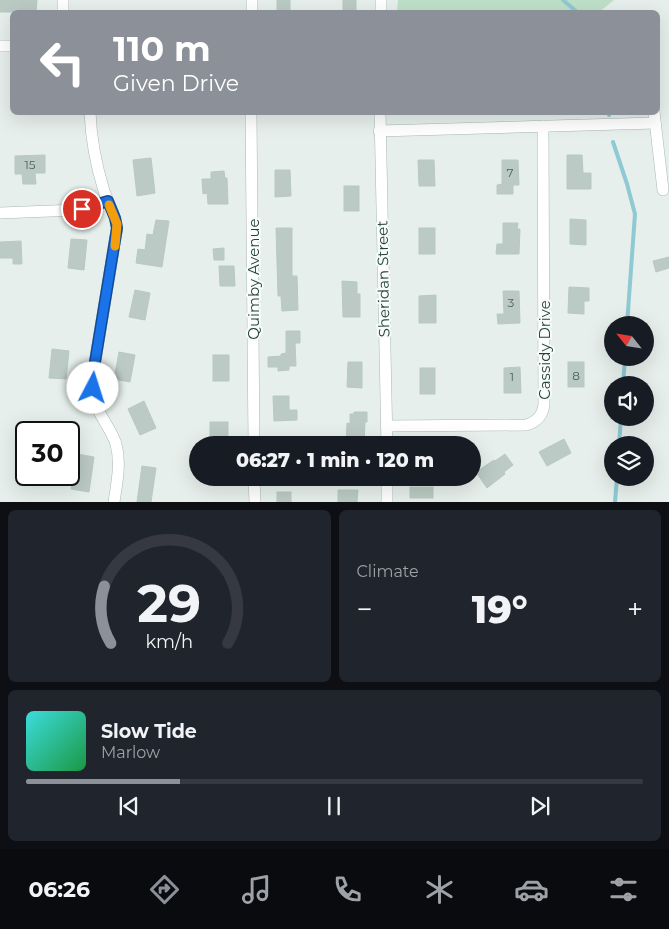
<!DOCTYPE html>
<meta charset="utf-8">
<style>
body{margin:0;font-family:Montserrat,sans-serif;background:#20242c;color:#f1f3f6;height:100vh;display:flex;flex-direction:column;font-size:19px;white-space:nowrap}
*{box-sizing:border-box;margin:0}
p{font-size:16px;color:#9ea1a6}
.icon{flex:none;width:28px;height:28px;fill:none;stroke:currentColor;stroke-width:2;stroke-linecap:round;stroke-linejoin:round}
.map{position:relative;height:502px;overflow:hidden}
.drawer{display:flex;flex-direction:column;gap:8px;padding:8px;background:#0d0f14;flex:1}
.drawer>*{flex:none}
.hud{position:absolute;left:10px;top:10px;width:650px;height:105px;border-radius:8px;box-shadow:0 5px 20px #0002;background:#8c9099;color:#fff;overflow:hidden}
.needle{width:32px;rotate:300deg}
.fabs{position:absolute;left:604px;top:316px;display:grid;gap:10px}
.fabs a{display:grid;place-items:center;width:50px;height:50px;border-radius:50%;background:#171b24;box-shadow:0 5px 20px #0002;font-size:25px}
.speed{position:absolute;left:15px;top:421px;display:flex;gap:10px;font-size:25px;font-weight:700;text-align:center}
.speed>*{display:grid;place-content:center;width:65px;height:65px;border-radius:50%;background:#171b24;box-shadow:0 5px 20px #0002;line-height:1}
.speed .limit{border:2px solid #111;border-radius:8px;background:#fff;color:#111}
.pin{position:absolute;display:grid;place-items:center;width:42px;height:42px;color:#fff;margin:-21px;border:2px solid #fff;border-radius:50%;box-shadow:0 1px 5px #0007}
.me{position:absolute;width:55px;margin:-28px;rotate:5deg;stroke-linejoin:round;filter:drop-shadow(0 0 4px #0008)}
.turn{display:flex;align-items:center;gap:18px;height:105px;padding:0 20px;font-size:22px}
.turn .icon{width:65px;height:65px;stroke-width:2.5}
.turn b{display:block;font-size:35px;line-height:42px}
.big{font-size:38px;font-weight:800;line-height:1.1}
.drawer .tile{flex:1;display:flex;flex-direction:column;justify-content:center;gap:8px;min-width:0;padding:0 18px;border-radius:8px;background:#20242c}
.drawer .dial{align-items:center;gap:0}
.dial svg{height:130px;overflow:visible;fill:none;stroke:#363941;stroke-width:7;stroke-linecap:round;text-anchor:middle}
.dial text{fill:#f1f3f6;stroke:none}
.song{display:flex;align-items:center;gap:15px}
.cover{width:60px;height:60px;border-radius:8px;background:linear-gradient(135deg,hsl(180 70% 55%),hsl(140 70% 35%))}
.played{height:5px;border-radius:2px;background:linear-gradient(90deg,#8c9099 25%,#363941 25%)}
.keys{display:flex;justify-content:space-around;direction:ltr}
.heat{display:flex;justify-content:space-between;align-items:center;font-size:28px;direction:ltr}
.drawer .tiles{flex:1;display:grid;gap:8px;grid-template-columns:1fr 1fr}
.tile:last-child{grid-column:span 2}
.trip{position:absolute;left:189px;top:436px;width:292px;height:50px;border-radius:25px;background:#171b24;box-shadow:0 5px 20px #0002;font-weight:800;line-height:50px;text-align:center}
.tab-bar{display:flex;height:80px;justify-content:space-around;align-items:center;background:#090b0e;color:#9ea1a6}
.tab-bar .icon{width:35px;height:35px}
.tab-bar .selected{color:#8c9099}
.tab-bar b{font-size:22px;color:#f1f3f6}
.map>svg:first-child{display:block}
.green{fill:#bfe0c8}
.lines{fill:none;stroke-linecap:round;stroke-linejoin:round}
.stream{stroke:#8ec9d4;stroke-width:4}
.building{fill:#bbcac4;stroke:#b8c9c2}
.minor-casing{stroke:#a8b8b2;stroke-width:12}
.minor{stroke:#fff;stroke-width:11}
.route-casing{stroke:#114b97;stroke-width:12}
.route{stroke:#1a73e8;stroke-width:9}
.slow{stroke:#f59e0b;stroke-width:9}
.labels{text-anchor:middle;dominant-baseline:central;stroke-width:4;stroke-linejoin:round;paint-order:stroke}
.number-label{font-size:12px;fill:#4a645c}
.street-label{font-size:15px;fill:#24423a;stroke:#f7fbf9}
</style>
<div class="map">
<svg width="669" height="502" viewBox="0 0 669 502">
<rect width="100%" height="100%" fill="#e6efeb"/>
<path class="green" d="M398,0H614L599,12H397Z"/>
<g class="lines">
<g class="stream">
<path d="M563,0L577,12"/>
<path d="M609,112V115"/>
<path d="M613,142L627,184L635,214L627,325"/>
<path d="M623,385L625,358"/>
<path d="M619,445L621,418"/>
<path d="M615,502L617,478"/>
</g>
</g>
<g class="building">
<path d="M0,0H37L36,12H0Z"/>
<rect x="277" y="0" width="13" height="12"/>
<rect x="343" y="0" width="13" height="12"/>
<path d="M45,155V173H35L36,184H23L22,174H15V156Z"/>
<path d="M567,155H582L583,173H591V189H567Z"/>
<path d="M151,158L155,193L137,196L133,160Z"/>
<path d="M418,160H434L435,186H419Z"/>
<path d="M502,160H518L519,185H513V194H497V185L502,184Z"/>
<path d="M275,170H290L291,196L275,197Z"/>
<path d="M224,171L225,178H227L228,204H208L207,193L203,194L202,179H211V172Z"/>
<rect x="344" y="186" width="15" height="25"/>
<path d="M570,219L586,220V245L570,244Z"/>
<path d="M156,220L169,221L162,267L136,263L138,249L145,250L147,234L153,235Z"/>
<path d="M503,223H518L517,229H520L519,254H496L497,244H503Z"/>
<path d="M276,228H292V276H297L298,310L282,311L281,296H278Z"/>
<rect x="419" y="228" width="16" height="26"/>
<path d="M71,239L87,240L84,270L68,268Z"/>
<path d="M21,241L22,264H13V258H0V242Z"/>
<path d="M224,248V260H214L213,249Z"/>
<path d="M669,257V268L656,272L653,261Z"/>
<path d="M219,266H234L235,286H220Z"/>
<path d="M342,281L357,282V294H360V317H343Z"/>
<path d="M569,287L589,288V301H584V314L568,313Z"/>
<path d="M135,290L150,293L145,320L129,317Z"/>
<path d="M503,291H519L520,323L498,324L497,314H504Z"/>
<path d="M436,295V323H419V296Z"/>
<path d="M286,331H300V343H295L296,366H289V370L278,371V367H268V357L281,356V354L286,353Z"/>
<path d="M52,349L69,351L66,379L49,378Z"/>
<path d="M119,352L135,355L130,382L114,379Z"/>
<rect x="213" y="355" width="16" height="26"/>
<path d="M348,362H362V388L347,387Z"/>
<rect x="568" y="362" width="16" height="25"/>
<path d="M520,367L521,393H504V368Z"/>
<rect x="420" y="368" width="15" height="26"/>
<path d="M273,396H289V410H297V420L274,421Z"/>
<path d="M144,401L156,428L140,435L128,409Z"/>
<path d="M354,412H367V422H365L364,445H346L347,423L350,424V414H354Z"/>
<rect x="210" y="422" width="18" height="23"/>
<path d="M564,439L571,453L547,466L539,452Z"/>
<path d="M77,454L94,457L89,492L71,489Z"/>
<path d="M505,454L513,465L504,472L505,474L487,488L476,472L494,460L495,461Z"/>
<path d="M142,466L156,468L151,502H137Z"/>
<rect x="410" y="487" width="23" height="11"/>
<path d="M338,490H358L357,502H338Z"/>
<rect x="277" y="492" width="14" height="10"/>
</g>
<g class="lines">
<defs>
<g id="minor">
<path d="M63,0V12"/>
<path d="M252,0V12"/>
<path d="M381,12V0"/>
<path d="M0,46H12"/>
<path d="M90,112C91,140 96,165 104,191C108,203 116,215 117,228L94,368C93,378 91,389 94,399C98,415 111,428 116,444C121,463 117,482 114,502"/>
<path d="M251,112L254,445"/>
<path d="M380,112L387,445"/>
<path d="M654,112L663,190"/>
<path d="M379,131L655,123"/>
<path d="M0,213L76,210L108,201"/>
<path d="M386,426L526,425C537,422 543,415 544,404L543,126"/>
<path d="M254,478L255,502"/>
<path d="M387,478V502"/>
</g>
</defs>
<use href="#minor" class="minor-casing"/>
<use href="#minor" class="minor"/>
</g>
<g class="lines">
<defs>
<path id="route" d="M82,209L108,201L115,218L117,228L94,368L93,388"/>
</defs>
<use href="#route" class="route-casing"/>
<use href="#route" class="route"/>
<path class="slow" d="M109,205L117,224L115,246"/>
</g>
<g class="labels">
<g class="number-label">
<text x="30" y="164">15</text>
<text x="510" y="172">7</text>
<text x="511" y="302">3</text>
<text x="576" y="375">8</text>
<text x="512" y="376">1</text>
</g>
<g class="street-label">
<text transform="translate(253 279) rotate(-90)">Quimby Avenue</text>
<text transform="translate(383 279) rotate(-91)">Sheridan Street</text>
<text transform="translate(544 350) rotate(-90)">Cassidy Drive</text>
</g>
</g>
</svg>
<div class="fabs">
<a><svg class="needle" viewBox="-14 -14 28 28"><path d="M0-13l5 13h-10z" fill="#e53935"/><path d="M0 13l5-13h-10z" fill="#9ea1a6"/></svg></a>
<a><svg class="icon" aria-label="sound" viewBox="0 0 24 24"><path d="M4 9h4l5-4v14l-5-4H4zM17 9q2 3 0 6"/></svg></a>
<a><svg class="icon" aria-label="layers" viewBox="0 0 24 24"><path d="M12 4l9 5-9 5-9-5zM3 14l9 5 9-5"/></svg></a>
</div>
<div class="speed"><div class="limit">30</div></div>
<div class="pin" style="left:82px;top:209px;background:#d93025"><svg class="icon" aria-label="arrive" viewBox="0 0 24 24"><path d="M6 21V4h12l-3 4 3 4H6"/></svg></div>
<svg class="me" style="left:93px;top:388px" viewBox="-20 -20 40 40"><circle r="19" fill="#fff"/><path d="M0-13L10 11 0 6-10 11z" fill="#1a73e8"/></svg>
<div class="trip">06:27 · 1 min · 120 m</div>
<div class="hud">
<div class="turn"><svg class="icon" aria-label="left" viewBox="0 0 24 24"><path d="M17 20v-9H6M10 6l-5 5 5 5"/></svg><div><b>110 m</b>Given Drive</div></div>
</div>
</div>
<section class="drawer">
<div class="tiles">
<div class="tile dial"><svg viewBox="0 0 100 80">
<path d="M14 69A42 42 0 1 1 86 69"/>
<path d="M14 69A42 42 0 0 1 10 34" stroke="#8c9099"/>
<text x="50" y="56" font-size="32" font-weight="700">29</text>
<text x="50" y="72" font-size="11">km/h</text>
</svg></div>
<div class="tile"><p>Climate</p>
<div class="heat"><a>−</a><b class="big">19°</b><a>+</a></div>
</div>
<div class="tile">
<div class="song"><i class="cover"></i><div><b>Slow Tide</b><p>Marlow</p></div></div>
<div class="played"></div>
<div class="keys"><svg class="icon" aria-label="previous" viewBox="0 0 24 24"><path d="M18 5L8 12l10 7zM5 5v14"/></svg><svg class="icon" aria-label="pause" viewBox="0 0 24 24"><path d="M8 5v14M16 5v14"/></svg><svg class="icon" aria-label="next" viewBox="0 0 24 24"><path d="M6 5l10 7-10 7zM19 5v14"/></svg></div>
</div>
</div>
</section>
<nav class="tab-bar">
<b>06:26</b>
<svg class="icon selected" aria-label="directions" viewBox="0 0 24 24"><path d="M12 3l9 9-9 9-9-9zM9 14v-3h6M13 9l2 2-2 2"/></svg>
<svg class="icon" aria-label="music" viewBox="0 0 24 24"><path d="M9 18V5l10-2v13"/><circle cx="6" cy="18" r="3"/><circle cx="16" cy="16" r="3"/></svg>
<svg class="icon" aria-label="phone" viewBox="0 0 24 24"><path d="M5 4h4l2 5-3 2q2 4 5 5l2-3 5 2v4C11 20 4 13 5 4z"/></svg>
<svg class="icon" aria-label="climate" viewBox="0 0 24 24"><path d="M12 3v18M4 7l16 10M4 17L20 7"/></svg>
<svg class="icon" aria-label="car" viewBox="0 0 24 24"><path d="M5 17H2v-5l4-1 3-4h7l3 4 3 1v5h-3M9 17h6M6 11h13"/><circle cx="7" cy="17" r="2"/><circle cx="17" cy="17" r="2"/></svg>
<svg class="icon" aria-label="filters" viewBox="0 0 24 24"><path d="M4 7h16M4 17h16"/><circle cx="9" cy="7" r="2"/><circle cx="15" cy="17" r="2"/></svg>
</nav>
